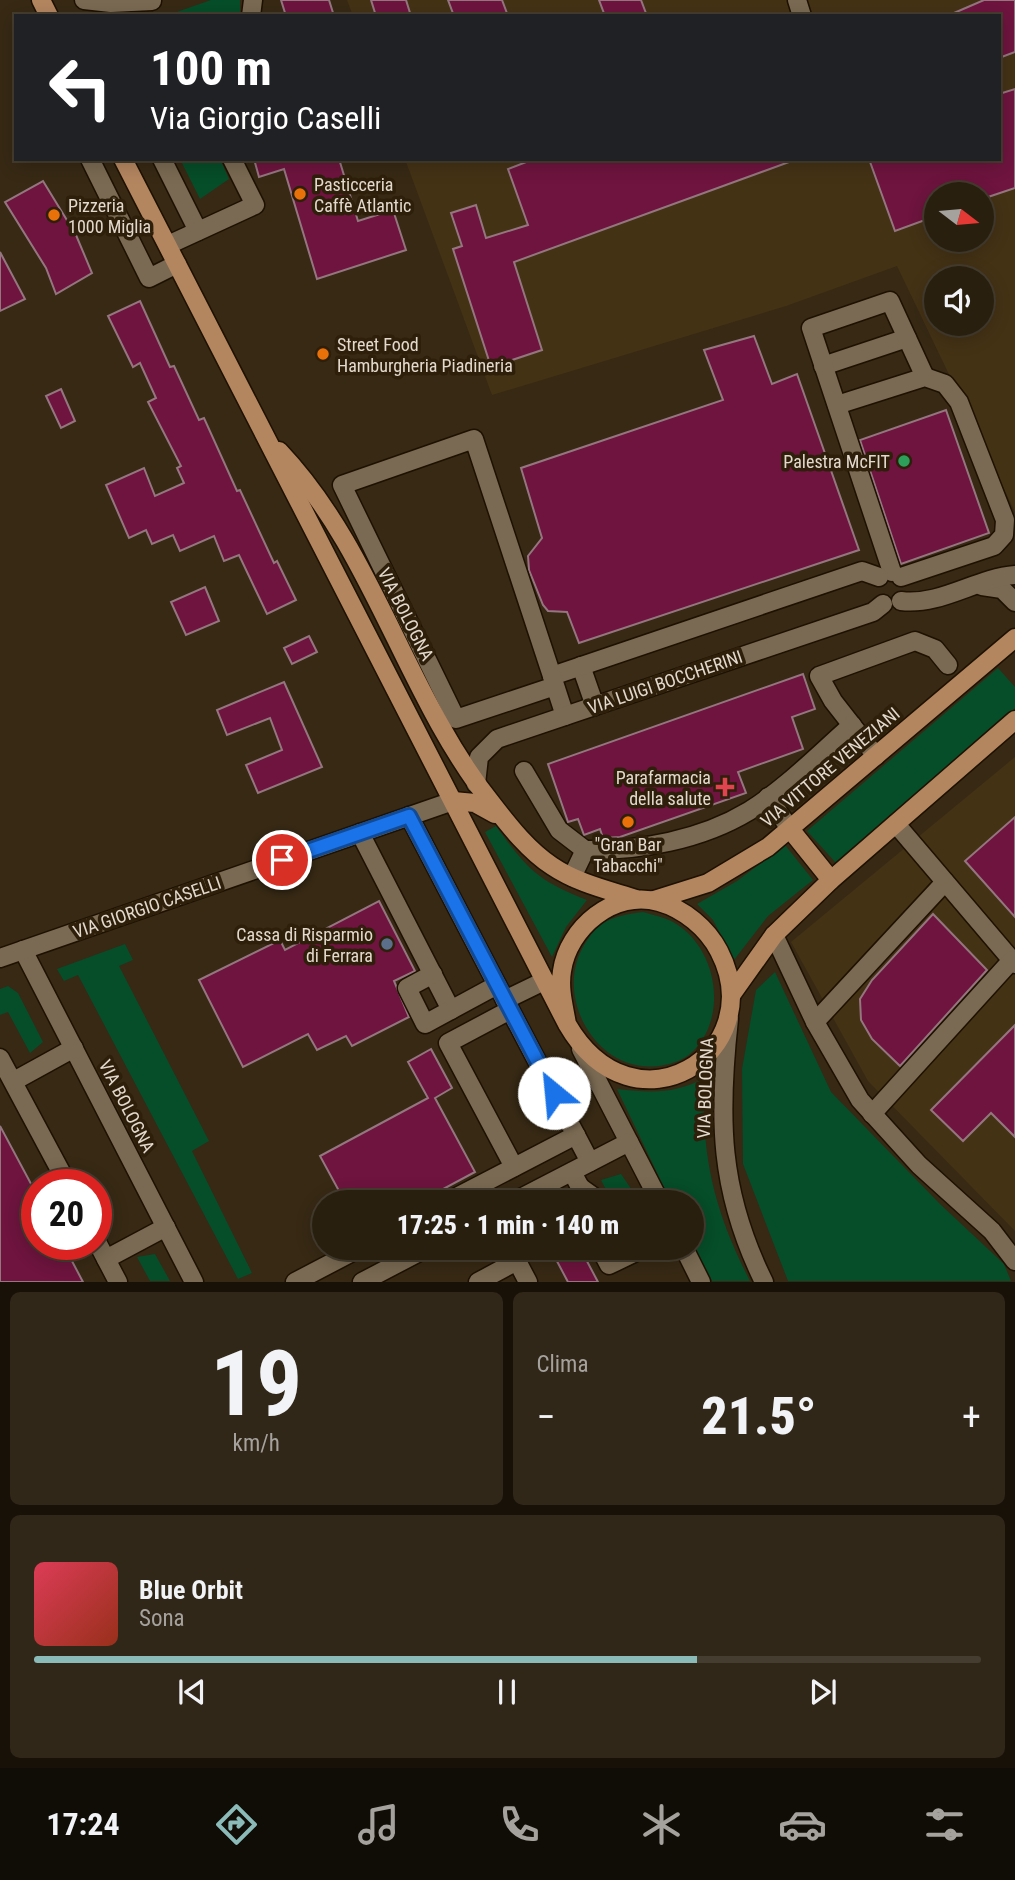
<!DOCTYPE html>
<html lang="it">
<meta charset="utf-8">
<style>
body{margin:0;font-family:"Roboto Condensed",sans-serif;background:#312718;color:#f1f3f6;height:100vh;display:flex;flex-direction:column;font-size:26px;white-space:nowrap}
*{box-sizing:border-box;margin:0}
p{font-size:23px;color:#a5a29e}
.icon{flex:none;width:38px;height:38px;fill:none;stroke:currentColor;stroke-width:2;stroke-linecap:round;stroke-linejoin:round}
.map{position:relative;height:1282px;overflow:hidden}
.side{display:flex;flex-direction:column;gap:10px;padding:10px;background:#171108;flex:1}
.side>*{flex:none}
.guide{position:absolute;left:14px;top:14px;width:987px;height:147px;border-radius:0px;box-shadow:0 4px 18px #0003,0 0 0 2px #453d2f;background:#202124;color:#fff;overflow:hidden}
.needle{width:46px;rotate:106deg}
.controls{position:absolute;left:924px;top:182px;display:grid;gap:14px}
.controls a{display:grid;place-items:center;width:70px;height:70px;border-radius:50%;background:#291f0f;box-shadow:0 4px 18px #0003,0 0 0 2px #453d2f;font-size:35px}
.speed{position:absolute;left:21px;top:1169px;display:flex;gap:14px;font-size:35px;font-weight:700;text-align:center}
.speed>*{display:grid;place-content:center;width:91px;height:91px;border-radius:50%;background:#291f0f;box-shadow:0 4px 18px #0003,0 0 0 2px #453d2f;line-height:1}
.speed .limit{border:10px solid #d22;background:#fff;color:#111}
.pin{position:absolute;display:grid;place-items:center;width:60px;height:60px;color:#fff;margin:-30px;border:4px solid #fff;border-radius:50%;box-shadow:0 2px 7px #0007}
.me{position:absolute;width:77px;margin:-38px;rotate:332deg;stroke-linejoin:round;filter:drop-shadow(0 0 5px #0008)}
.turn{display:flex;align-items:center;gap:24px;height:147px;padding:0 21px;font-size:32px}
.turn .icon{width:91px;height:91px;stroke-width:2.5}
.turn b{display:block;font-size:49px;line-height:60px}
.big{font-size:52px;font-weight:800;line-height:1.1}
.side .tile{flex:1;display:flex;flex-direction:column;justify-content:center;gap:10px;min-width:0;padding:0 24px;border-radius:10px;background:#312718}
.side .dial{align-items:center;gap:0}
.dial b{font-size:91px;line-height:1}
.song{display:flex;align-items:center;gap:21px}
.cover{width:84px;height:84px;border-radius:10px;background:linear-gradient(135deg,hsl(350 70% 55%),hsl(10 70% 35%))}
.played{height:7px;border-radius:4px;background:linear-gradient(90deg,#8bbbb9 70%,#453d2f 70%)}
.keys{display:flex;justify-content:space-around;direction:ltr}
.heat{display:flex;justify-content:space-between;align-items:center;font-size:38px;direction:ltr}
.side .tiles{flex:1;display:grid;gap:10px;grid-template-columns:1fr 1fr}
.tile:last-child{grid-column:span 2}
.trip{position:absolute;left:312px;top:1190px;width:392px;height:70px;border-radius:35px;background:#291f0f;box-shadow:0 4px 18px #0003,0 0 0 2px #453d2f;font-weight:800;line-height:70px;text-align:center}
.tab-bar{display:flex;height:112px;justify-content:space-around;align-items:center;background:#100c06;color:#a5a29e}
.tab-bar .icon{width:49px;height:49px}
.tab-bar .on{color:#8bbbb9}
.tab-bar b{font-size:32px;color:#f1f3f6}
.map>svg:first-child{display:block}
.built{fill:#443215;fill-rule:evenodd}
.green{fill:#064d29}
.building{fill:#6e143e;stroke:#94767f;stroke-width:2}
.lines{fill:none;stroke-linecap:round;stroke-linejoin:round}
.minor-casing{stroke:#1e1100;stroke-width:21}
.major-casing{stroke:#1e1100;stroke-width:21}
.path{stroke:#7e7160;stroke-width:3.5;stroke-dasharray:5 3.5;stroke-linecap:butt}
.minor{stroke:#7a6a53;stroke-width:18}
.major{stroke:#b48660;stroke-width:18}
.route-casing{stroke:#114b97;stroke-width:18}
.route{stroke:#1a73e8;stroke-width:12}
.food-dot{fill:#e8710a;stroke:#2d1f0a;stroke-width:2.5}
.leisure-dot{fill:#2e9e5b;stroke:#2d1f0a;stroke-width:2.5}
.health-dot{fill:#e0444e;stroke:#2d1f0a;stroke-width:2.5}
.service-dot{fill:#5c6f8a;stroke:#2d1f0a;stroke-width:2.5}
.labels{text-anchor:middle;dominant-baseline:central;stroke-width:7;stroke-linejoin:round;paint-order:stroke}
.poi-label{font-size:18px;fill:#e3d9cd;stroke:#2d1f0a;text-anchor:start}
.street-label{font-size:18px;fill:#e3d9cd;stroke:#2d1f0a}
</style>
<div class="map">
<svg width="1015" height="1282" viewBox="0 0 1015 1282">
<rect width="100%" height="100%" fill="#372914"/>
<g class="built">
<path d="M347,0H1015V512L897,266L786,306L492,395L405,159H999V16H353ZM936,194H982V240H936ZM936,278H982V324H936Z"/>
<path d="M1015,757V1231L868,1081L791,942Z"/>
</g>
<g class="green">
<path d="M211,0H240V16H175L174,13Z"/>
<path d="M180,159H220L229,179L200,199Z"/>
<path d="M998,668L1015,687V708L836,863L807,831Z"/>
<path d="M496,826C527,869 538,881 587,900L566,927L552,957L485,832Z"/>
<path d="M785,845L813,880L768,916L734,960L713,920L697,904L737,881Z"/>
<path d="M643,912C653,915 664,917 673,922C716,946 728,1012 696,1048C687,1059 673,1064 659,1066C598,1074 555,1000 582,949C587,940 594,929 602,924C614,916 629,914 643,912Z"/>
<path d="M125,944L133,960L119,966L209,1141L192,1151L252,1273L238,1279L78,975L64,981L57,969Z"/>
<path d="M775,972L831,1092L940,1204L1004,1264L1011,1281H788L743,1164L742,1069L756,990Z"/>
<path d="M8,986L18,993L43,1042L30,1053L8,1012L0,1015V989Z"/>
<path d="M705,1078C700,1155 715,1213 750,1281H712L691,1241V1202H671L617,1089C653,1093 673,1094 705,1078Z"/>
<path d="M621,1174L640,1202H632L626,1192L611,1199L601,1180Z"/>
<path d="M155,1254L170,1281H150L137,1257Z"/>
</g>
<g class="building">
<path d="M281,0H329L334,16H286Z"/>
<path d="M371,0H406L411,16H376Z"/>
<path d="M448,0H502L508,16H454Z"/>
<path d="M599,0H641L647,16H605Z"/>
<path d="M984,0H1015V52L999,58V16H947Z"/>
<path d="M1015,89V188L982,199V194H936V216L895,231L869,159H999V94Z"/>
<path d="M254,159H339L358,221L393,210L406,250L317,279L284,169L259,177Z"/>
<path d="M534,159H791L792,161L514,262L542,350L491,367L453,249L462,246L451,213L476,205L486,238L528,225L508,169Z"/>
<path d="M43,181L76,235L92,273L56,294L46,268L5,202Z"/>
<path d="M0,252L25,299L0,311Z"/>
<path d="M140,301L170,367L174,366L199,420L204,418L237,491L240,490L274,563L277,561L296,600L267,614L239,555L224,561L214,536L180,551L173,535L152,544L146,530L129,538L106,485L144,468L155,496L184,483L177,468L181,466L148,402L156,398L140,363L133,367L108,316Z"/>
<path d="M754,336L772,384L797,374L859,550L579,643L567,612L548,611L543,605L529,570L528,556L542,538L521,468L723,400L704,350Z"/>
<path d="M61,389L75,421L61,428L46,396Z"/>
<path d="M946,410L989,533L901,564L860,440Z"/>
<path d="M205,587L219,621L186,635L171,602Z"/>
<path d="M309,636L317,652L292,664L284,648Z"/>
<path d="M803,674L815,709L792,717L803,749L738,772L746,793L620,837L603,838L600,829L584,835L578,819L568,822L548,764Z"/>
<path d="M284,682L322,767L258,793L246,765L282,750L270,718L227,735L217,710Z"/>
<path d="M1015,817V917L965,861Z"/>
<path d="M379,901L415,971L394,981L409,1017L352,1046L346,1036L317,1050L308,1034L243,1067L199,980L280,940L285,950Z"/>
<path d="M933,914L987,970L900,1066L872,1039L861,1020L860,999L872,980Z"/>
<path d="M1015,1025V1137L991,1113L963,1141L931,1110Z"/>
<path d="M431,1049L452,1088L435,1098L475,1172L419,1202H345L320,1156L428,1098L408,1062Z"/>
<path d="M0,1126L37,1195V1244H63L83,1282H0Z"/>
<path d="M550,1248H580L598,1282H568Z"/>
</g>
<g class="lines">
<defs>
<g id="minor">
<path d="M84,0L111,3L152,1"/>
<path d="M797,0L802,16"/>
<path d="M251,16L253,0"/>
<path d="M90,159L149,278L177,264"/>
<path d="M162,159L198,231"/>
<path d="M168,245L255,205L232,159"/>
<path d="M823,366L907,338"/>
<path d="M837,405L925,377L945,384L959,402L1005,520L1004,535L994,546L901,577"/>
<path d="M892,572L811,328L890,301L925,377"/>
<path d="M982,586L1002,589L1015,602"/>
<path d="M901,601C941,606 976,578 1015,575"/>
<path d="M581,666L595,706"/>
<path d="M552,676L862,571L879,577"/>
<path d="M555,686L456,719L342,485L474,439L552,676L565,716"/>
<path d="M876,756L833,701L819,676L915,641L935,649L948,665"/>
<path d="M524,771L559,830L585,850"/>
<path d="M476,784L479,757L497,739L873,612L883,604"/>
<path d="M768,797L790,829"/>
<path d="M409,816L505,1000"/>
<path d="M896,824L1015,964"/>
<path d="M360,833L451,1010"/>
<path d="M572,877L585,850C640,851 701,840 749,811C786,788 819,754 852,725"/>
<path d="M774,935L815,1022L860,1100L919,1165L992,1231L1015,1261"/>
<path d="M23,950L194,1282"/>
<path d="M0,958L453,801"/>
<path d="M433,974L407,988L425,1024L497,985"/>
<path d="M544,981L505,1000L590,1162"/>
<path d="M510,1010L448,1043L514,1167"/>
<path d="M729,1019C718,1118 719,1191 764,1282"/>
<path d="M815,1022L945,882"/>
<path d="M581,1049L660,1202"/>
<path d="M0,1058L68,1185"/>
<path d="M14,1081L74,1048"/>
<path d="M872,1114L1012,960"/>
<path d="M572,1172L580,1187L582,1202"/>
<path d="M580,1187L601,1202"/>
<path d="M447,1202L576,1135"/>
<path d="M513,1202L629,1142"/>
<path d="M96,1240L118,1282"/>
<path d="M600,1248L609,1265L634,1253L631,1248"/>
<path d="M684,1248L701,1282"/>
<path d="M106,1259L166,1227"/>
<path d="M517,1261L528,1282"/>
<path d="M295,1282L360,1248"/>
<path d="M362,1282L427,1248"/>
<path d="M478,1282L517,1261L510,1248"/>
</g>
<g id="major">
<path d="M41,0L49,16"/>
<path d="M123,159L567,1024C634,1140 772,1053 719,951C707,928 684,909 659,902C614,889 568,928 562,971C559,989 564,1006 567,1024"/>
<path d="M279,451C375,552 406,697 493,805C510,827 529,851 552,866C577,883 608,890 636,899"/>
<path d="M453,801L475,803L495,814"/>
<path d="M790,829L831,880"/>
<path d="M654,900L708,883L768,847L1015,638"/>
<path d="M732,994L774,935L831,880L1015,720"/>
</g>
</defs>
<use href="#minor" class="minor-casing"/>
<use href="#major" class="major-casing"/>
<path class="path" d="M442,1258L462,1248"/>
<use href="#minor" class="minor"/>
<use href="#major" class="major"/>
</g>
<g class="lines">
<defs>
<path id="route" d="M282,860L409,816L554,1093"/>
</defs>
<use href="#route" class="route-casing"/>
<use href="#route" class="route"/>
</g>
<g class="food-dot">
<circle cx="300" cy="194" r="7"/>
<circle cx="54" cy="215" r="7"/>
<circle cx="323" cy="354" r="7"/>
<circle cx="628" cy="822" r="7"/>
</g>
<circle class="leisure-dot" cx="904" cy="461" r="7"/>
<path class="health-dot" d="M721.5 776.5h7v7h7v7h-7v7h-7v-7h-7v-7h7z"/>
<circle class="service-dot" cx="387" cy="944" r="7"/>
<g class="labels">
<g class="poi-label">
<text x="314" y="184">Pasticceria<tspan x="314" dy="21">Caffè Atlantic</tspan></text>
<text x="68" y="205">Pizzeria<tspan x="68" dy="21">1000 Miglia</tspan></text>
<text x="337" y="344">Street Food<tspan x="337" dy="21">Hamburgheria Piadineria</tspan></text>
<text x="890" y="461" text-anchor="end">Palestra McFIT</text>
<text x="711" y="777" text-anchor="end">Parafarmacia<tspan x="711" dy="21">della salute</tspan></text>
<text x="628" y="844" text-anchor="middle">"Gran Bar<tspan x="628" dy="21">Tabacchi"</tspan></text>
<text x="373" y="934" text-anchor="end">Cassa di Risparmio<tspan x="373" dy="21">di Ferrara</tspan></text>
</g>
<g class="street-label">
<text transform="translate(406 614) rotate(63)">VIA BOLOGNA</text>
<text transform="translate(665 682) rotate(-19)">VIA LUIGI BOCCHERINI</text>
<text transform="translate(830 767) rotate(-40)">VIA VITTORE VENEZIANI</text>
<text transform="translate(147 907) rotate(-19)">VIA GIORGIO CASELLI</text>
<text transform="translate(705 1088) rotate(-88)">VIA BOLOGNA</text>
<text transform="translate(127 1106) rotate(63)">VIA BOLOGNA</text>
</g>
</g>
</svg>
<div class="controls">
<a><svg class="needle" viewBox="-14 -14 28 28"><path d="M0-13l5 13h-10z" fill="#e53935"/><path d="M0 13l5-13h-10z" fill="#a5a29e"/></svg></a>
<a><svg class="icon" aria-label="sound" viewBox="0 0 24 24"><path d="M4 9h4l5-4v14l-5-4H4zM17 9q2 3 0 6"/></svg></a>
</div>
<div class="speed"><div class="limit">20</div></div>
<div class="pin" style="left:282px;top:860px;background:#d93025"><svg class="icon" aria-label="arrive" viewBox="0 0 24 24"><path d="M6 21V4h12l-3 4 3 4H6"/></svg></div>
<svg class="me" style="left:554px;top:1093px" viewBox="-20 -20 40 40"><circle r="19" fill="#fff"/><path d="M0-13L10 11 0 6-10 11z" fill="#1a73e8"/></svg>
<div class="trip">17:25 · 1 min · 140 m</div>
<div class="guide">
<div class="turn"><svg class="icon" aria-label="left" viewBox="0 0 24 24"><path d="M17 20v-9H6M10 6l-5 5 5 5"/></svg><div><b>100 m</b>Via Giorgio Caselli</div></div>
</div>
</div>
<section class="side">
<div class="tiles">
<div class="tile dial"><b>19</b><p>km/h</p></div>
<div class="tile"><p>Clima</p>
<div class="heat"><a>−</a><b class="big">21.5°</b><a>+</a></div>
</div>
<div class="tile">
<div class="song"><i class="cover"></i><div><b>Blue Orbit</b><p>Sona</p></div></div>
<div class="played"></div>
<div class="keys"><svg class="icon" aria-label="previous" viewBox="0 0 24 24"><path d="M18 5L8 12l10 7zM5 5v14"/></svg><svg class="icon" aria-label="pause" viewBox="0 0 24 24"><path d="M8 5v14M16 5v14"/></svg><svg class="icon" aria-label="next" viewBox="0 0 24 24"><path d="M6 5l10 7-10 7zM19 5v14"/></svg></div>
</div>
</div>
</section>
<nav class="tab-bar">
<b>17:24</b>
<svg class="icon on" aria-label="directions" viewBox="0 0 24 24"><path d="M12 3l9 9-9 9-9-9zM9 14v-3h6M13 9l2 2-2 2"/></svg>
<svg class="icon" aria-label="music" viewBox="0 0 24 24"><path d="M9 18V5l10-2v13"/><circle cx="6" cy="18" r="3"/><circle cx="16" cy="16" r="3"/></svg>
<svg class="icon" aria-label="phone" viewBox="0 0 24 24"><path d="M5 4h4l2 5-3 2q2 4 5 5l2-3 5 2v4C11 20 4 13 5 4z"/></svg>
<svg class="icon" aria-label="climate" viewBox="0 0 24 24"><path d="M12 3v18M4 7l16 10M4 17L20 7"/></svg>
<svg class="icon" aria-label="car" viewBox="0 0 24 24"><path d="M5 17H2v-5l4-1 3-4h7l3 4 3 1v5h-3M9 17h6M6 11h13"/><circle cx="7" cy="17" r="2"/><circle cx="17" cy="17" r="2"/></svg>
<svg class="icon" aria-label="filters" viewBox="0 0 24 24"><path d="M4 7h16M4 17h16"/><circle cx="9" cy="7" r="2"/><circle cx="15" cy="17" r="2"/></svg>
</nav>
